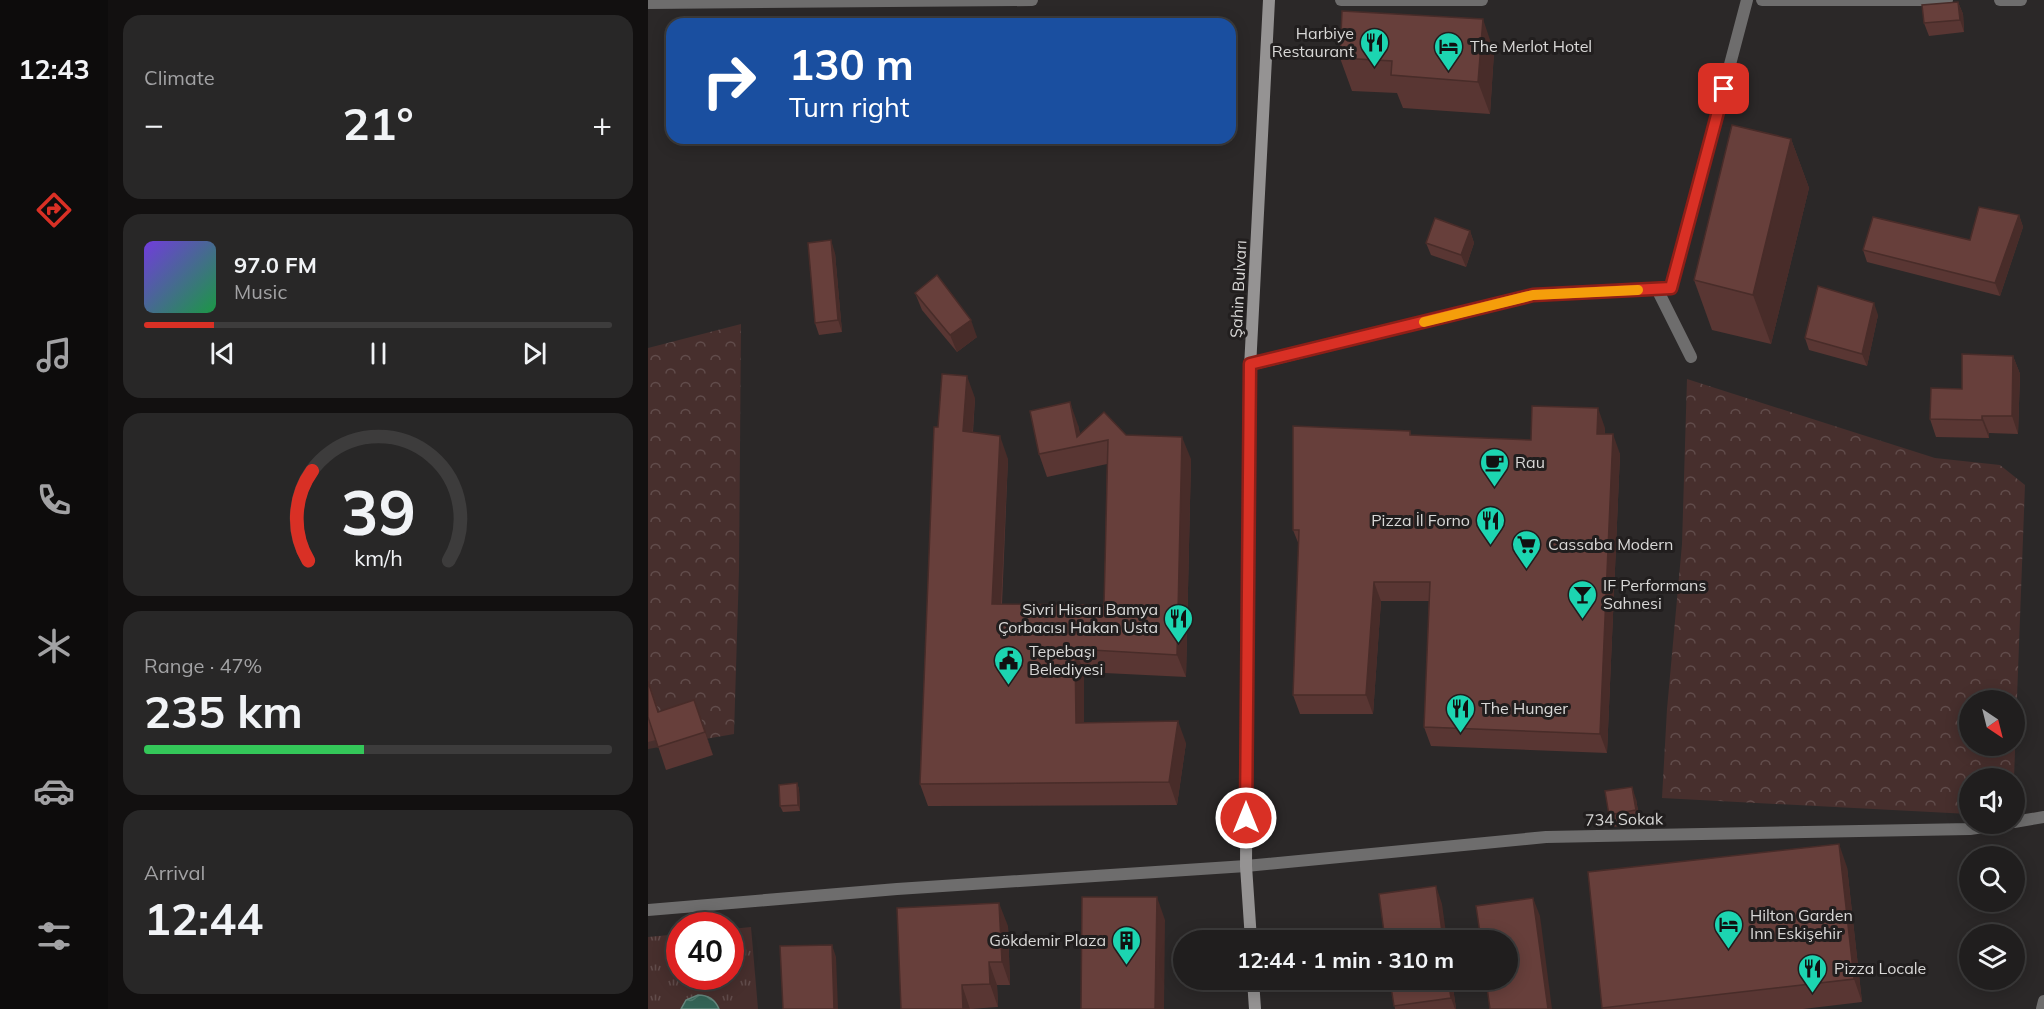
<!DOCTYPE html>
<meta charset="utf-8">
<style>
body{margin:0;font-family:Mulish,sans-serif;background:#282727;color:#f1f3f6;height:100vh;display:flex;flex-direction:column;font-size:22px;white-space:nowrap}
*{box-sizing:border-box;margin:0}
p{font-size:20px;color:#a2a2a4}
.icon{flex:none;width:33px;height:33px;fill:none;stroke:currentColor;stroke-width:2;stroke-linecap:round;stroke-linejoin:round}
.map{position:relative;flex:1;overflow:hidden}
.panel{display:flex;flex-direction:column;gap:15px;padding:15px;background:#121010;width:540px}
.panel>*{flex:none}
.top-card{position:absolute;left:18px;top:18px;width:570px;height:126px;border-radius:18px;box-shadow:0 3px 15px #0003,0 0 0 2px #3d3c3c;background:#1a4fa0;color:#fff;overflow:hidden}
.needle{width:39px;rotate:145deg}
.buttons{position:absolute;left:1311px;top:690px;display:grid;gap:12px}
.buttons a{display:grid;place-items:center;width:66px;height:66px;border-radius:50%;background:#201e1e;box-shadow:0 3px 15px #0003,0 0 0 2px #3d3c3c;font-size:30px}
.speed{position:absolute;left:18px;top:912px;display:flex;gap:12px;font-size:30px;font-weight:700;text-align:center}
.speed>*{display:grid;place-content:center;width:78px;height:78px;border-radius:50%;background:#201e1e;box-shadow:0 3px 15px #0003,0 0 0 2px #3d3c3c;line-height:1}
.speed .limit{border:9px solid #d22;background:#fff;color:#111}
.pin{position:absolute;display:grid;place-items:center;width:51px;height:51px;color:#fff;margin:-26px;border-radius:12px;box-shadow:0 3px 9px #0006}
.me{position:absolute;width:66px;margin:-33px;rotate:0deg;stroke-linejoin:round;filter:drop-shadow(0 0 4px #0008)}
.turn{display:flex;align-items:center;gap:21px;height:126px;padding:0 24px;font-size:27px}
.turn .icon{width:78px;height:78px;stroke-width:2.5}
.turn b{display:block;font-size:42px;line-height:51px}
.big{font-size:45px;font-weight:700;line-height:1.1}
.panel .tile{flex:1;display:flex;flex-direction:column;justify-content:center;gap:9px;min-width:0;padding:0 21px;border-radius:18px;background:#282727}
.panel .dial{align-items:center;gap:0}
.dial svg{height:156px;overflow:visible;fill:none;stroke:#3d3c3c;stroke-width:7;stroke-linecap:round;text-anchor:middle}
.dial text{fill:#f1f3f6;stroke:none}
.song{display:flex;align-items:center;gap:18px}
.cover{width:72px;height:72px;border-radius:9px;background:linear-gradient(135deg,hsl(260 70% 55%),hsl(140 70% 35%))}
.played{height:6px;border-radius:3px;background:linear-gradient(90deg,#d93025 15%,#3d3c3c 15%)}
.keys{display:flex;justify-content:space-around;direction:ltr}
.heat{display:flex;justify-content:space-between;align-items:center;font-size:33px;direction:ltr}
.charge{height:9px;border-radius:4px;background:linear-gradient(90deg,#34c759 47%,#3d3c3c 0)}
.trip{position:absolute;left:525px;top:930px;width:345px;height:60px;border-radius:30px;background:#201e1e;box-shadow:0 3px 15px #0003,0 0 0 2px #3d3c3c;font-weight:700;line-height:60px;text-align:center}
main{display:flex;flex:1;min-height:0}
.menu{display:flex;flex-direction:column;width:108px;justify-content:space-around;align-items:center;background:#0d0c0c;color:#a2a2a4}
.menu .icon{width:42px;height:42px}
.menu .current{color:#d93025}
.menu b{font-size:27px;color:#f1f3f6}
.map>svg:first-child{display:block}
.forest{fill:url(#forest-crowns);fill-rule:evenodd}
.park{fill:url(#park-tufts)}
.water{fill:url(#water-waves);stroke:#65867d;stroke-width:1.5}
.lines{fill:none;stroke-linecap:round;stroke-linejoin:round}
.street{stroke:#6e6d6d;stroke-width:12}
.secondary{stroke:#959393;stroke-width:12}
.wall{fill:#593633}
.shaded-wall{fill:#482c29}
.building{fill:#673f3b;stroke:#482c29;stroke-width:1.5}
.route-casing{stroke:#8d1f18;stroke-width:15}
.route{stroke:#d93025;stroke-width:10}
.slow{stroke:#f59e0b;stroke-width:10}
.labels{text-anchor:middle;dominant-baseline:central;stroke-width:6;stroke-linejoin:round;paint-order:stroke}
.poi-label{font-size:16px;fill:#d9d8d7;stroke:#211e1e;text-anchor:start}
.street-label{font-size:16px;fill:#d9d8d7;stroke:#211e1e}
</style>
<main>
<nav class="menu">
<b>12:43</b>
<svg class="icon current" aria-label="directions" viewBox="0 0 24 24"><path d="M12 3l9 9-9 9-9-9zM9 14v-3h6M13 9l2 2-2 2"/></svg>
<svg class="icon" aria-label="music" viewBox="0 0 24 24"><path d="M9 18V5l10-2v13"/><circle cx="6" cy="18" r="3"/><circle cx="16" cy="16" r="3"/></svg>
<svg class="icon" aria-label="phone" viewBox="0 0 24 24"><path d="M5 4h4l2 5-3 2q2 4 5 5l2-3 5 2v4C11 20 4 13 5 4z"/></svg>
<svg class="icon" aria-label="climate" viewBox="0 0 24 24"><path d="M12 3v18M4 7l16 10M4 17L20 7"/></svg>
<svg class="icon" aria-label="car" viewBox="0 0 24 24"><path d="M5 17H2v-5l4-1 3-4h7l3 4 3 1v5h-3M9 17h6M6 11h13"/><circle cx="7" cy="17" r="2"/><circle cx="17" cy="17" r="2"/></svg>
<svg class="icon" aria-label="filters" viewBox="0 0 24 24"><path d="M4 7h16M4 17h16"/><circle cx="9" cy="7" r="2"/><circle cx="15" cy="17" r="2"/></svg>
</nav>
<section class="panel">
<div class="tile"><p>Climate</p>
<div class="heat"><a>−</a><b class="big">21°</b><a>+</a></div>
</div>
<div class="tile">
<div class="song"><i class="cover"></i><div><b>97.0 FM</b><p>Music</p></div></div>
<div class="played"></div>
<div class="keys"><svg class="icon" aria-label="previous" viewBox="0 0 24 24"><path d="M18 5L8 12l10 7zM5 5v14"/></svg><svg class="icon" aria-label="pause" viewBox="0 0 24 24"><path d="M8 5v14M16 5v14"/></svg><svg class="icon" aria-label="next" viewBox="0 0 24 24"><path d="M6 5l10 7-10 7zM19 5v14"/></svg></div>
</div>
<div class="tile dial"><svg viewBox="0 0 100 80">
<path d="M14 69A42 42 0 1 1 86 69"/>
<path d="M14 69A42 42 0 0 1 16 23" stroke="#d93025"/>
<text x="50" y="56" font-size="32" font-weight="700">39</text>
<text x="50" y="72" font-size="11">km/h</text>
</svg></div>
<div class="tile"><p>Range · 47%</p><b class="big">235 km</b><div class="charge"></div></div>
<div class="tile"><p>Arrival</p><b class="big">12:44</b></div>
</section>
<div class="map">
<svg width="1396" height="1009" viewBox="0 0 1396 1009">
<defs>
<pattern id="forest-crowns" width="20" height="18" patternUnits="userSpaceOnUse" patternTransform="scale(1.5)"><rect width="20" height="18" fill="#472f2d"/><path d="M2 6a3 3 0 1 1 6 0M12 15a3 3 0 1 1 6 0" fill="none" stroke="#614c4b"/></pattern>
<pattern id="park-tufts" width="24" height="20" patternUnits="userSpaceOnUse" patternTransform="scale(1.5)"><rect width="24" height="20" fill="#472f2d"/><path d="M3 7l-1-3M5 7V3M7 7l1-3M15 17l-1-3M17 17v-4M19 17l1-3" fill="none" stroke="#614c4b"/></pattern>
<pattern id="water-waves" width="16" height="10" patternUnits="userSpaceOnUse" patternTransform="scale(1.5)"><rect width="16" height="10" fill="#336356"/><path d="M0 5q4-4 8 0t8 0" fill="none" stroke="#50796e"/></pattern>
</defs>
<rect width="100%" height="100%" fill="#2b2828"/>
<g class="forest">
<path d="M93,324L91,570L86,734L0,749V348Z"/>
<path d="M1039,379L1287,458L1352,465L1377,485L1366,778H1322L1321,814L1014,798L1019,709L1034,544ZM1322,700H1366V746H1322Z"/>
</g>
<path class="park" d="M103,927L110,1009H0V937L31,934L32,976H82L83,929Z"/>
<path class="water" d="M50,995C60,995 67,999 71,1009H33L38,1000Z"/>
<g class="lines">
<g class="street">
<path d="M693,0H834"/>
<path d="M1114,0H1299"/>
<path d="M1352,0H1373"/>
<path d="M0,3L384,0"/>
<path d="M1009,289L1043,357"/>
<path d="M602,365L885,295L1023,288L1099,0"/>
<path d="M1366,822L1396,817"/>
<path d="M0,910L249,889L598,866L898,837L1322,829L1355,824"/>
<path d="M1394,1009L1396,1001"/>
</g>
<g class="secondary">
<path d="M603,940L598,866L601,387L621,0"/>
<path d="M605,980L607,1009"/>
</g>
</g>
<g class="wall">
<path d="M1310,2L1315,14L1316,32L1281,36L1276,23Z"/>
<path d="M846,52L842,114L755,108L749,93L704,91L692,58Z"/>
<path d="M1143,139L1161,188L1123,344L1064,330L1046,280Z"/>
<path d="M1371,215L1375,227L1352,296L1219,262L1215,250L1322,240Z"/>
<path d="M822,231L826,243L818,267L783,255L778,243Z"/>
<path d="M187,253L194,332L171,335L167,323Z"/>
<path d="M267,293L329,337L309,352L274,310Z"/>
<path d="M1230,315L1219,366L1161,350L1157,338Z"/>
<path d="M1365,356L1372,374L1370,434L1341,433V438L1288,437L1282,419Z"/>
<path d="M327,398L325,432L360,459L354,604L456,605L459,464L399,477L391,454L430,425L432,435H478L543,459L538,677L436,672V723L538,743L529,805L280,806L272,784L290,427Z"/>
<path d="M957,428V434L972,454L959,753L783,746L776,727L781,601H733L725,714H652L645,695L651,545L645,530L762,431L763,435L883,440Z"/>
<path d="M0,679L11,712L46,700L65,755L18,770L8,740L0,742Z"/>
<path d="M149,783L151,789L152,811L135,812L132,806Z"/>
<path d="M988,799L992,822L966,827L961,815Z"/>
<path d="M1199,867L1214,1002L1155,1009H955L954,1008Z"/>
<path d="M360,926L362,985H349L350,1007L322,1009H253Z"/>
<path d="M742,980H804L808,1009H747Z"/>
</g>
<g class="shaded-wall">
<path d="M1310,2L1315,14L1316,32L1312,20Z"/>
<path d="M835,19L846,52L842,114L830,82Z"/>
<path d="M1143,139L1161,188L1123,344L1105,295Z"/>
<path d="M1371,215L1375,227L1352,296L1347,283Z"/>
<path d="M822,231L826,243L818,267L813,255Z"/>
<path d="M183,240L187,253L194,332L190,320Z"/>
<path d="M1226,303L1230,315L1219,366L1214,354Z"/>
<path d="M323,320L329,337L309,352L302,335Z"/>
<path d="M1365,356L1372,374L1370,434L1364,416Z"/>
<path d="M319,376L327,398L323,453L315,431Z"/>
<path d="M422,402L430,425L435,445L429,437Z"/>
<path d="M950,408L957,428L956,453L949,434Z"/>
<path d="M1334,416L1341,433V438L1334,420Z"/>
<path d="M965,434L972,454L959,753L952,734Z"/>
<path d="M352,436L360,459L352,626L344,604Z"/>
<path d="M534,437L543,459L538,677L529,655Z"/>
<path d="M726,582L733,601L725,714L718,695Z"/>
<path d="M427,649L436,672V745L428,723Z"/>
<path d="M0,679L18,735L0,682Z"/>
<path d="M46,700L55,724L65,755L57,732Z"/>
<path d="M530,721L538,743L529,805L521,782Z"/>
<path d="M149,783L151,789L152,811L150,805Z"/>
<path d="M984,787L988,799L992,822L988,810Z"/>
<path d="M1191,844L1199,867L1214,1002L1206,979Z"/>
<path d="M788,886L794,904L799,940H795Z"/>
<path d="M509,897L517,920L516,1009H507Z"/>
<path d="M885,898L892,916L904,1009H900Z"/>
<path d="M351,903L360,926L362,985L354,962Z"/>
<path d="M184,945L188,957L190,1009H186Z"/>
<path d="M341,962L349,985L350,1007L342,984Z"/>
<path d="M800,980H804L808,1009H807L803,998Z"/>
<path d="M314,985L322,1009H315Z"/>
</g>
<g class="building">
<path d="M1310,2L1312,20L1276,23L1274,5Z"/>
<path d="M694,11L835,19L830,82L743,75L744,61L692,58Z"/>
<path d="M1084,125L1143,139L1105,295L1046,280Z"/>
<path d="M1331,207L1371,215L1347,283L1215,250L1225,217L1322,240Z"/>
<path d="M787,218L822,231L813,255L778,243Z"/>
<path d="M183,240L190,320L167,323L160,243Z"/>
<path d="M289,275L323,320L302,335L267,293Z"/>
<path d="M1170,286L1226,303L1214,354L1157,338Z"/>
<path d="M1314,354L1365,356L1364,416H1334V420L1282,419L1283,388L1314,389Z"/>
<path d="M294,374L319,376L315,431L352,436L344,604L456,605L460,440L391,454L382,411L422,402L429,437L456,412L478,435L534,437L529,655L427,649L428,723L530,721L521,782L272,784L286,427H290Z"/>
<path d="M884,406L950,408L949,434H965L952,734L776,727L782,582H726L718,695H645L651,530H645V426L762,431V435L883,440Z"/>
<path d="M0,682L10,712L46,700L57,732L10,747L0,717Z"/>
<path d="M149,783L150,805L132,806L131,785Z"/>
<path d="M984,787L988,810L961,815L957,791Z"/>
<path d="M1191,844L1206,979L954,1008L940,872Z"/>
<path d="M788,886L795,940H737L731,894Z"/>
<path d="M434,897H509L507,1009H433Z"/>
<path d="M885,898L900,1009H842L838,980H860V940H833L828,906Z"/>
<path d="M351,903L354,962H341L342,984L314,985L315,1009H253L249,908Z"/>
<path d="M184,945L186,1009H135L132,946Z"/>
<path d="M742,980H800L803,998L746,1006Z"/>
</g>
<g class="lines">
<defs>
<path id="route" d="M598,818L602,364L885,295L1023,288L1076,89"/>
</defs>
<use href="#route" class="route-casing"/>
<use href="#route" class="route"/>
<path class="slow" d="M776,322L885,295L990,290"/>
</g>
<defs>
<symbol id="restaurant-pin" viewBox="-11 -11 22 30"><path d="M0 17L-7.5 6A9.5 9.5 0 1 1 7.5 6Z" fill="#1cd5b1" stroke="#211e1e"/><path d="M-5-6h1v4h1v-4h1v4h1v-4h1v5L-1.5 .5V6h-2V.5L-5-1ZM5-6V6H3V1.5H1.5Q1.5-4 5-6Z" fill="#111"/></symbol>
<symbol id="hotel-pin" viewBox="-11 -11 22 30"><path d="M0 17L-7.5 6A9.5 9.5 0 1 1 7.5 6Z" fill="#1cd5b1" stroke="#211e1e"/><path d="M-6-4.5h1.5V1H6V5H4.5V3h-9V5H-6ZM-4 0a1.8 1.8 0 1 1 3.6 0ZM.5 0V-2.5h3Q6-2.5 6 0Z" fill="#111"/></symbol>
<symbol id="cafe-pin" viewBox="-11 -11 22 30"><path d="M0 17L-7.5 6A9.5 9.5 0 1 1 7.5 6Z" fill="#1cd5b1" stroke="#211e1e"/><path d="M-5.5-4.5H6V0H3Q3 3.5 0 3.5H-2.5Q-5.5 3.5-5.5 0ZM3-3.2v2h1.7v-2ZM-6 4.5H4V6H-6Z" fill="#111"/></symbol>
<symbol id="supermarket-pin" viewBox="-11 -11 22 30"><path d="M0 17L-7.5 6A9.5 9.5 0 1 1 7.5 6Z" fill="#1cd5b1" stroke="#211e1e"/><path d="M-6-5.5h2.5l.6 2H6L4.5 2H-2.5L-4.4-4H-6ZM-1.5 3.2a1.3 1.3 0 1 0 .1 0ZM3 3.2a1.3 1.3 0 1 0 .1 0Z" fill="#111"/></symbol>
<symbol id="bar-pin" viewBox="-11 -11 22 30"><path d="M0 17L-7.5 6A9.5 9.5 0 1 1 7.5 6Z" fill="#1cd5b1" stroke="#211e1e"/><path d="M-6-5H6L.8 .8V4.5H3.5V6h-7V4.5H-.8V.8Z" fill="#111"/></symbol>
<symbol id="civic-pin" viewBox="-11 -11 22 30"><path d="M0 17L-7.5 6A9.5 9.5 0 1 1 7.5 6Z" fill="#1cd5b1" stroke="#211e1e"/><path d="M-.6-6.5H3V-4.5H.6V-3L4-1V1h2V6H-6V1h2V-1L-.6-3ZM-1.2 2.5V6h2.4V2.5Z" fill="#111"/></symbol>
<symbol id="building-pin" viewBox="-11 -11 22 30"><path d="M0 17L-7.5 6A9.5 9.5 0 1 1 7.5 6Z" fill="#1cd5b1" stroke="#211e1e"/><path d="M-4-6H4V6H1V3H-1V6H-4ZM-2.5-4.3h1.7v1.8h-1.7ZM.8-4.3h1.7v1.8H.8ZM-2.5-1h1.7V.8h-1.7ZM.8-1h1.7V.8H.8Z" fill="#111"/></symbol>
</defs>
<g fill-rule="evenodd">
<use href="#restaurant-pin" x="710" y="26" width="33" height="45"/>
<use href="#hotel-pin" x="784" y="30" width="33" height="45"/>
<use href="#cafe-pin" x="830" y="446" width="33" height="45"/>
<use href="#restaurant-pin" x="826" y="504" width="33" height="45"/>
<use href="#supermarket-pin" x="862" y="528" width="33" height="45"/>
<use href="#bar-pin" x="918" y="578" width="33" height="45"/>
<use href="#restaurant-pin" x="514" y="602" width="33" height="45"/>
<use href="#civic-pin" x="344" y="644" width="33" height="45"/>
<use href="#restaurant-pin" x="796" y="692" width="33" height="45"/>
<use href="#hotel-pin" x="1064" y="908" width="33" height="45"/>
<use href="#building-pin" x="462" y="924" width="33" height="45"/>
<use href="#restaurant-pin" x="1148" y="952" width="33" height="45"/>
</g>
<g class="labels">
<g class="poi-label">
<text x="706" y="33" text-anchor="end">Harbiye<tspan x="706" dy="18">Restaurant</tspan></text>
<text x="822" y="46">The Merlot Hotel</text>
<text x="867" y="462">Rau</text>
<text x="822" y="520" text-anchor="end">Pizza İl Forno</text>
<text x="900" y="544">Cassaba Modern</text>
<text x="955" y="585">IF Performans<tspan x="955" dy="18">Sahnesi</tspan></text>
<text x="510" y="609" text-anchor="end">Sivri Hisarı Bamya<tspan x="510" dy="18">Çorbacısı Hakan Usta</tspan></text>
<text x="381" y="651">Tepebaşı<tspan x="381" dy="18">Belediyesi</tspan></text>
<text x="833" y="708">The Hunger</text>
<text x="1102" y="915">Hilton Garden<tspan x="1102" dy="18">Inn Eskişehir</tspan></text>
<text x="458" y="940" text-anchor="end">Gökdemir Plaza</text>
<text x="1186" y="968">Pizza Locale</text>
</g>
<g class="street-label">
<text transform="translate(590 289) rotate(-87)">Şahin Bulvarı</text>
<text transform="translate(976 819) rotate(-1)">734 Sokak</text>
</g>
</g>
</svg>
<div class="buttons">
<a><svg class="needle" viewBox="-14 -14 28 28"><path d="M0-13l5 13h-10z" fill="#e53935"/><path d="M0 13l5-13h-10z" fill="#a2a2a4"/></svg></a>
<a><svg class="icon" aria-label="sound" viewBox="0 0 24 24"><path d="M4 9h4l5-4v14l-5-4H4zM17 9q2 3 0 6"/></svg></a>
<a><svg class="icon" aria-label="search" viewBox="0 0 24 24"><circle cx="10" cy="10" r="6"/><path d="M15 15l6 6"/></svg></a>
<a><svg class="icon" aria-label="layers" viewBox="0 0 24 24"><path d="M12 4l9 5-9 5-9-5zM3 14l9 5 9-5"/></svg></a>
</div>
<div class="speed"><div class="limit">40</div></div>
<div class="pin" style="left:1076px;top:89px;background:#d93025"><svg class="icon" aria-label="arrive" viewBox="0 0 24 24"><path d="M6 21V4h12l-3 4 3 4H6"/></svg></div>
<svg class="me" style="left:598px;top:818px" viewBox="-20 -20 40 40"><circle r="17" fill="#d93025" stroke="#fff" stroke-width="3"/><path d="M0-11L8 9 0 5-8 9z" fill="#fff"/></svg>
<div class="trip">12:44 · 1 min · 310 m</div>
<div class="top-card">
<div class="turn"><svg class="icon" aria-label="right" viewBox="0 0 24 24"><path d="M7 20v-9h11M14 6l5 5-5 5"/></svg><div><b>130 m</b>Turn right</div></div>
</div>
</div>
</main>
